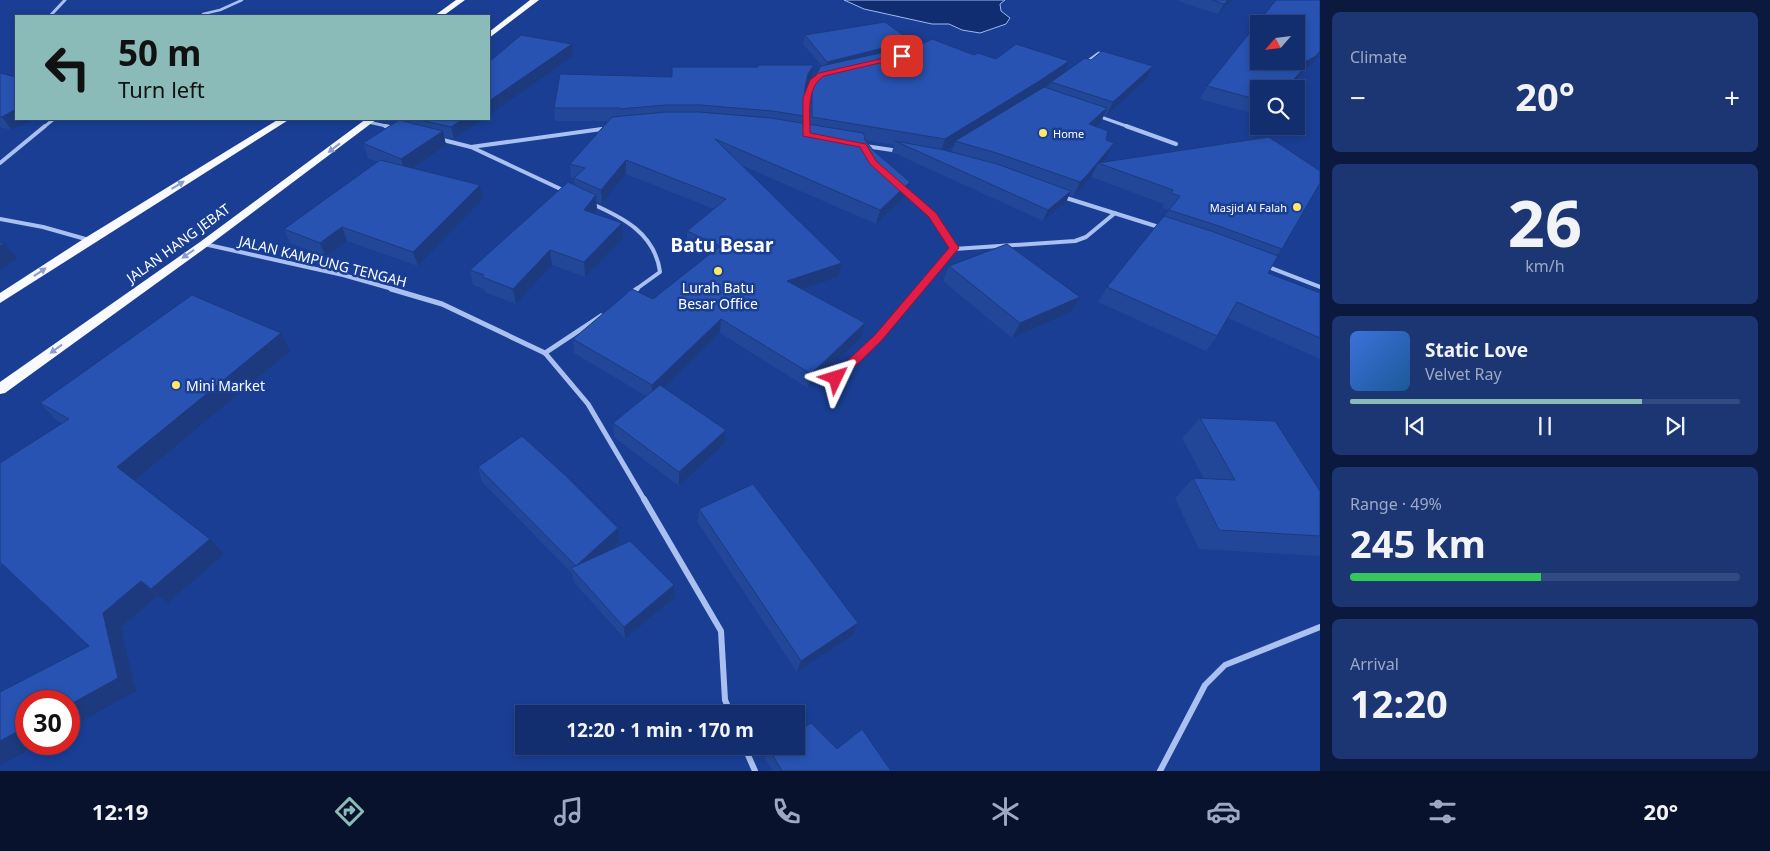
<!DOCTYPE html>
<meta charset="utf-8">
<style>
body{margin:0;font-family:"Noto Sans",sans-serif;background:#1c3674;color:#f1f3f6;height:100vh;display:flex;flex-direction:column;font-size:19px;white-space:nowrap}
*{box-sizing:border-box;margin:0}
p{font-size:16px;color:#9da8c3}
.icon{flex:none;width:28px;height:28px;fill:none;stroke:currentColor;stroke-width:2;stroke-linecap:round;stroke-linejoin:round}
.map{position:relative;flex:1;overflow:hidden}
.panel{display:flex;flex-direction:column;gap:12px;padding:12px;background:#0a193d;width:450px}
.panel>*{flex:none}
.guide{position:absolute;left:15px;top:15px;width:475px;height:105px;border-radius:0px;box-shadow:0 2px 8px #0003,0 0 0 1px #324a82;background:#8bbbb9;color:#111;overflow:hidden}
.needle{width:32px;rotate:242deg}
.fabs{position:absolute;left:1250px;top:15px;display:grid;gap:10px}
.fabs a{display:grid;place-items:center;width:55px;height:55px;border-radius:0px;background:#132e6f;box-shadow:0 2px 8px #0003,0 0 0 1px #324a82;font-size:25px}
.speed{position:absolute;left:15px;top:690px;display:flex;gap:10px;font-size:25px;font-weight:700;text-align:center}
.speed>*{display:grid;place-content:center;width:65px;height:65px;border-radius:50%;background:#132e6f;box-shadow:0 2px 8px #0003,0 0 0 1px #324a82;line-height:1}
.speed .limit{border:8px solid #d22;background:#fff;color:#111}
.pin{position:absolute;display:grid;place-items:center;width:42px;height:42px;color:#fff;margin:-21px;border-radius:10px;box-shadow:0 2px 8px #0006}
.me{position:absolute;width:55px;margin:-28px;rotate:49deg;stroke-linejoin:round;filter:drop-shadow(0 0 4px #0008)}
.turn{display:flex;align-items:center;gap:18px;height:105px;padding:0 20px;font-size:22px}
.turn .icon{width:65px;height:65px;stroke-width:2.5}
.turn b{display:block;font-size:35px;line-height:42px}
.big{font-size:38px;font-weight:700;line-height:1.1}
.panel .tile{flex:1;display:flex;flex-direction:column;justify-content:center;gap:8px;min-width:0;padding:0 18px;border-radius:8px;background:#1c3674}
.panel .dial{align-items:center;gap:0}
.dial b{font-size:65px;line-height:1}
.song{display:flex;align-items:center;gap:15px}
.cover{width:60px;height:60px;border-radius:8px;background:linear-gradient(135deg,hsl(220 70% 55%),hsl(210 70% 35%))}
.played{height:5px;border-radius:2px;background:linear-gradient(90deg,#8bbbb9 75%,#324a82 75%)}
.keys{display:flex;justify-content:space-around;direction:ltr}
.heat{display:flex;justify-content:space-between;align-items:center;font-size:28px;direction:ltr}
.charge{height:8px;border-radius:4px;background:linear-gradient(90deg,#34c759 49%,#324a82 0)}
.trip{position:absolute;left:515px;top:705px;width:290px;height:50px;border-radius:0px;background:#132e6f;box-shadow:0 2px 8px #0003,0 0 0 1px #324a82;font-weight:700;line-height:50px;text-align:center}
.tab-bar{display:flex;height:80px;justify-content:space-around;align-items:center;background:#08122c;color:#9da8c3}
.tab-bar .icon{width:35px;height:35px}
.tab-bar .current{color:#8bbbb9}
.tab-bar b{font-size:22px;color:#f1f3f6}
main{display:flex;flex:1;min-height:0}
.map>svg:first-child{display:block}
.water{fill:#112d71;stroke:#9db9f2}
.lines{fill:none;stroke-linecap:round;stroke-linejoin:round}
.service{stroke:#aac0f0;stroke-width:2.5}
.minor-far3{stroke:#aac0f0;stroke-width:3}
.minor-far2{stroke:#aac0f0;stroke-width:4}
.minor-far1{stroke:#aac0f0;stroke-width:5}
.minor{stroke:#aac0f0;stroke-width:6}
.trunk{fill:#f9faff;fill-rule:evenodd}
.wall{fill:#224799;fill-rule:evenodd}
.shaded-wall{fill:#1c3a7d}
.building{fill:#2853b2;stroke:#1c3a7d;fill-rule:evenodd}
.oneway{fill:#899cca}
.route{fill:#e11d48;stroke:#92132f}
.poi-dot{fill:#ffe869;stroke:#193e94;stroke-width:2}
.labels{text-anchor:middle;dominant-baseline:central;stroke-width:5;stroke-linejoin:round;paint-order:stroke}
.far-poi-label{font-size:11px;fill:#fff;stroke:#193e94;text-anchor:start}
.street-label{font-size:14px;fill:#fff;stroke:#193e94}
.poi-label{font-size:14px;fill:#fff;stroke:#193e94}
.district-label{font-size:19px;font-weight:bold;fill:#fff;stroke:#193e94}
</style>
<main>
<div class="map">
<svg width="1320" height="771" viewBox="0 0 1320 771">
<rect width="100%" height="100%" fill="#193e94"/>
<path class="water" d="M844,0H1005L1000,4L1001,11L1010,18L1006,24L980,33L962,30L949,24H932L864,9Z"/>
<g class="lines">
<path class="service" d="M203,14L220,10L242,0"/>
<g class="minor-far3">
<path d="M50,16L65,0"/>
<path d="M1084,64L1099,53"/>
<path d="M1098,116L1129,127"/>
<path d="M368,122L391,127"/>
<path d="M44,127L54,119"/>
<path d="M806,127C806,109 804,90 818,76"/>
</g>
<g class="minor-far2">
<path d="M385,126L394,128"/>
<path d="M806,126V129"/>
<path d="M1126,126L1176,144"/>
<path d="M439,139L471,147L567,192"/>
<path d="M865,146L899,151"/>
<path d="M471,147L609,128"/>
<path d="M0,163L45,126"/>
<path d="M903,188L933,215L954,249"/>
<path d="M1063,197L1162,228"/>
<path d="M590,203C622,217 655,233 660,272L635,290"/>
<path d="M0,219L43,227L89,240"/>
<path d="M204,244L343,275L396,290"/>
<path d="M1266,266L1320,287"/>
<path d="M919,290L954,249L1075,241L1086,237L1115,213"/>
</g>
<g class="minor-far1">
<path d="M391,289L442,304L545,353L588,404L645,501"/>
<path d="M630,294L637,289"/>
<path d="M545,353L601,316"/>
<path d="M836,378L878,338L920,289"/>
</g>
<g class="minor">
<path d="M644,499L721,631L725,700L731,714"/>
<path d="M744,746L755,771"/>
<path d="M1160,771L1205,685L1225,665L1320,627"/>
</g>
<g class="trunk">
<path d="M456,0H465L443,16H434Z"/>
<path d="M530,0H539L489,38V32Z"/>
<path d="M279,119H290L0,303V293L85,238Z"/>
<path d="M366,119H377L208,246L5,393L0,394V382L200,242Z"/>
</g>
</g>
<g class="wall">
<path d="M1178,0H1233L1218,14L1177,1Z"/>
<path d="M1320,0V54L1308,68L1304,70L1299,77L1259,89V115L1200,99L1207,86Z"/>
<path d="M805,35L911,41L910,45L922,44L974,55L1064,73L1146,80L1106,116L1104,115L1101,122L1096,126L1106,140L1114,143L1107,157L1103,162L1269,137L1282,249L1277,255L1268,273L1320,293V359L1228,318L1217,336L1206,351L1098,302L1107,287L1165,216L1169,210L1162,208L1164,204L1091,177L1081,189L1073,196L1069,195L1066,202L1043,221L892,152L894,145L865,140L906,196L876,224L741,165L842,263L838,277L802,289L865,323L861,338L808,388L720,333L664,388L726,430L724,444L679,486L614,437L613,423L646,396L574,353L573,339L653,299L708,255L687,245V231L714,209L626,174L602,204L596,201L597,210L594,213L623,238L585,277L552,265L516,304L485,292L484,289L473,285L470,270L575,186L574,179L571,178L570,164L608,121H555L554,108L672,77L757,67L758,65L812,78L806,87L805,93L804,116L803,123L810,125V101L812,87L822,66L803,44ZM954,145L951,152L945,150Z"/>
<path d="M0,73L11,130L0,127Z"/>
<path d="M409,119H483L454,139L444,137L446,145L413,168L483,199L418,266L347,241L326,257L290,243L284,229L378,162L368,158L363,143L410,123Z"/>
<path d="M949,266L1080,297L1071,312L1012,338L943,281Z"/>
<path d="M290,351L135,481L224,554L167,604L158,596L121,627L136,691L3,564L0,566V463L62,423L56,420L40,403Z"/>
<path d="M1200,418L1320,491V556L1199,549L1175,498L1193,478L1204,479L1182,438Z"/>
<path d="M478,467L619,542L609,551L674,585V598L625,639L574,582L572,573L482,482Z"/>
<path d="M699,509L858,623L853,635L797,672L698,523Z"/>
<path d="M769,749L891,771H773L765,759Z"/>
</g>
<g class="shaded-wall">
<path d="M1228,0H1233L1218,14L1224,4Z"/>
<path d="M911,41L909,50L826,71L827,62Z"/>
<path d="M572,44L573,56L489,115V101Z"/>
<path d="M1320,51V54L1308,68L1304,70L1299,77L1288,89H1285L1301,64Z"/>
<path d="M1069,61L1064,74L1051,82L1050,84L1036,94L955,141L954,145L940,153L945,139Z"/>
<path d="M814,65L812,78L806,87L803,100L805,87L808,74Z"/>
<path d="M1153,66L1146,80L1106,116L1113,102Z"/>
<path d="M1107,108L1101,122L1083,138L1089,124Z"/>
<path d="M16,109V119H32L11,130L2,117Z"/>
<path d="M463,119H483L454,139L451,127Z"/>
<path d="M443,131L446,145L406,173L401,159Z"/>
<path d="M1114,143L1107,157L1102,164L1098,163L1091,177L1081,189L1073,196L1080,182Z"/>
<path d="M626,160V174L602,204L601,190Z"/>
<path d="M910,182L906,196L876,224L880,210Z"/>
<path d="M480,185L483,199L418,266L413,252Z"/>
<path d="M1071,191L1066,202L1043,221L1048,210Z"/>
<path d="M596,195L597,210L585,224L584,210Z"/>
<path d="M622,223L623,238L585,277L584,262Z"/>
<path d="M342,227L347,241L326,257L320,243Z"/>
<path d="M4,243L17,258L0,270V246Z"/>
<path d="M550,250L552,265L516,304L513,289Z"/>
<path d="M842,263L838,277L784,295L787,281Z"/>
<path d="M1080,297L1071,312L1012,338L1020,323Z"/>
<path d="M721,319L720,333L652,400V385Z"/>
<path d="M865,323L861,338L808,388L811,374Z"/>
<path d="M281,333L290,351L132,483L117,467Z"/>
<path d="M726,430L724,444L679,486V472Z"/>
<path d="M618,528L619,542L580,578L576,566Z"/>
<path d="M210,539L224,554L167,604L151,589Z"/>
<path d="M141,581L158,596L121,627L136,691L69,728V705L103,613Z"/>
<path d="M674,585V598L625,639L624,627Z"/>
<path d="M858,623L853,635L797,672L801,661Z"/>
<path d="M26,727V744H40L0,765V741Z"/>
</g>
<g class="building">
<path d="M1212,0H1228L1224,4Z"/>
<path d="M1276,0H1320V51L1316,56L1301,64L1307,65L1285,89H1259V100L1207,86ZM1259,24H1296V61H1259Z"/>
<path d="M885,22L911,41L827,62L805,35Z"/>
<path d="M521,35L572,44L489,101V62Z"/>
<path d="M932,39L974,55L978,53L996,59L1016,44L1069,61L1041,80L945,139L812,117V87L815,76L821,66L894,50L919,42L922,44Z"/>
<path d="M1102,51L1153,66L1113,102L1051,82L1085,58L1091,60Z"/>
<path d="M758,65H814L808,74L805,87L804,116L772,111L700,105H666L619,109L620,108H554L560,74L672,77V67H758Z"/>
<path d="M0,73L16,77V109L2,117L0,116Z"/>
<path d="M1044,87L1107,108L1089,124L1108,131L1106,140L1114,143L1088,174L1080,182L1000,154L955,141Z"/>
<path d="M666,112H699L771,118L863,133L865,137L864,139L874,151L910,182L880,210L715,139L842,263L787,281L865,323L811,374L721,319L652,385L573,339L632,289L653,299L720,246L687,231L726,199L626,160L601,190L574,178L585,168L570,164L612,117Z"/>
<path d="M416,119H463L451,127Z"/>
<path d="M399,120L443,131L401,159L363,143Z"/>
<path d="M1269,137L1320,171V183L1282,249L1216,225L1169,210L1180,196L1171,193L1173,190L1098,163Z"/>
<path d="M895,141L944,150L997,164L1071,191L1048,210Z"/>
<path d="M380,160L480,185L413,252L342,227L320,243L284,229Z"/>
<path d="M568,182L596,195L584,210L622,223L584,262L550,250L513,289L482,277L484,275L470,270Z"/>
<path d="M1164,216L1214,232L1278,256L1268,273L1320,293V338L1237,302L1217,336L1107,287Z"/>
<path d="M0,242L4,243L0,246Z"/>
<path d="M1007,244L1080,297L1020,323L949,266Z"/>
<path d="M192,295L281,333L117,467L210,539L151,589L141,581L103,613L118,678L69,705V701H26V727L0,741V692L89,646L0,562V463L69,419L40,403Z"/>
<path d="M660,385L726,430L679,472L613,423Z"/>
<path d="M1200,418L1275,421L1320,491V536L1219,530L1193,478L1235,480Z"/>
<path d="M522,436L566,476L618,528L576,566L478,467Z"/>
<path d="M753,484L858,623L801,661L699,509Z"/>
<path d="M630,541L674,585L624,627L571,568Z"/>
<path d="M811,723L837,749L862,729L891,771H782L769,749L773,746H796V732Z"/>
</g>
<defs><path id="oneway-solid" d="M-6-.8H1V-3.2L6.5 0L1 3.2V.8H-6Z" transform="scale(1.25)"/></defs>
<g class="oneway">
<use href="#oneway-solid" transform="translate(334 148) rotate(142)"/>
<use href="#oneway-solid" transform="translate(178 185) rotate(-31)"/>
<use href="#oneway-solid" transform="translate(188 254) rotate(145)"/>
<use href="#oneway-solid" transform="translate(40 272) rotate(-34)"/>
<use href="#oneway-solid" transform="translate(56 349) rotate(144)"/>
</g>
<path class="route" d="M902,54L906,56L905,57L824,76C806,87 810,114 810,133L866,144L876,161L936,213L959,248L882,340L840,381L836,382L830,378L832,375L875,335L949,248L929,217L870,164L860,147L803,136V98L810,80L819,73Z"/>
<g class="poi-dot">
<circle cx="1043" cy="133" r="5"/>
<circle cx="1297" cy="207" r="5"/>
<circle cx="718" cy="271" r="5"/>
<circle cx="176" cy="385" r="5"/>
</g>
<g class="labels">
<g class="far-poi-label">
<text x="1053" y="133">Home</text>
<text x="1287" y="207" text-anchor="end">Masjid Al Falah</text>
</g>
<g class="street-label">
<text transform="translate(178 243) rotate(-36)">JALAN HANG JEBAT</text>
<text transform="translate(323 261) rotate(14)">JALAN KAMPUNG TENGAH</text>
</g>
<g class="poi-label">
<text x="718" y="287">Lurah Batu<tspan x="718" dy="16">Besar Office</tspan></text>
<text x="186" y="385" text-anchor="start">Mini Market</text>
</g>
<g class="district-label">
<text x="722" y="245">Batu Besar</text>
</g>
</g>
</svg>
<div class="fabs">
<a><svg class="needle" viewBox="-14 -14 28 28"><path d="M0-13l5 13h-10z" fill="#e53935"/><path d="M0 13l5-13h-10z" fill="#9da8c3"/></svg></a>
<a><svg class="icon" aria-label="search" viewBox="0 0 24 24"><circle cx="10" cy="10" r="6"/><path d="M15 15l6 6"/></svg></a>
</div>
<div class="speed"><div class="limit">30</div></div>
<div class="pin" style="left:902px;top:56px;background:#d93025"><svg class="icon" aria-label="arrive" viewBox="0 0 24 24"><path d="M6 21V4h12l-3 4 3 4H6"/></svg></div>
<svg class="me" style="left:836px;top:378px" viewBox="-20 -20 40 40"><path d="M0-17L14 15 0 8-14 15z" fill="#e11d48" stroke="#fff" stroke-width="4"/></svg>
<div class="trip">12:20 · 1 min · 170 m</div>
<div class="guide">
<div class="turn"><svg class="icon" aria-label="left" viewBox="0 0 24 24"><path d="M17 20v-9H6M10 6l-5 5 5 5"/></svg><div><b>50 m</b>Turn left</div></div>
</div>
</div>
<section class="panel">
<div class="tile"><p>Climate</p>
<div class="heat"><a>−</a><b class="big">20°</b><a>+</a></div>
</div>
<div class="tile dial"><b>26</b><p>km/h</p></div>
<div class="tile">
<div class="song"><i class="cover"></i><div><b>Static Love</b><p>Velvet Ray</p></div></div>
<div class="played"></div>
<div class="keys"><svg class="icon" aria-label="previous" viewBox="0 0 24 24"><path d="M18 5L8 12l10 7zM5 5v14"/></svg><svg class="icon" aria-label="pause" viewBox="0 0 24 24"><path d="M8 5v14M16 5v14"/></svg><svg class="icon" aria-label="next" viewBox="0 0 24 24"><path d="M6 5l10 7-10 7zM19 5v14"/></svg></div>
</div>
<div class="tile"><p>Range · 49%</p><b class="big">245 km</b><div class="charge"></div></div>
<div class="tile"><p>Arrival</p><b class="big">12:20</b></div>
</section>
</main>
<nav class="tab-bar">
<b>12:19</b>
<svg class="icon current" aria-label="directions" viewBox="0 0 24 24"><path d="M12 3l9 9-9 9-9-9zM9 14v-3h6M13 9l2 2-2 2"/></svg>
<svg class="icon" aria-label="music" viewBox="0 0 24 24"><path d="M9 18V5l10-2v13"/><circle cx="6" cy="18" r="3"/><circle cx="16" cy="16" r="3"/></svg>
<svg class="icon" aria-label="phone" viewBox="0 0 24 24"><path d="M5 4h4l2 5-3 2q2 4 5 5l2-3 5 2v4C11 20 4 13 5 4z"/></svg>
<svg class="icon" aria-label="climate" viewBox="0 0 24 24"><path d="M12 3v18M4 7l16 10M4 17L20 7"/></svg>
<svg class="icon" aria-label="car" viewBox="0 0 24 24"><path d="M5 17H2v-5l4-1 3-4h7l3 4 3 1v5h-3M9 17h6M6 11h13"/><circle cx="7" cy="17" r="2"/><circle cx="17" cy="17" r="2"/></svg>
<svg class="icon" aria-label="filters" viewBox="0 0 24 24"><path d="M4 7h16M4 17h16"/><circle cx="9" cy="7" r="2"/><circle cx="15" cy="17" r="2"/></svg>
<b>20°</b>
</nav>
